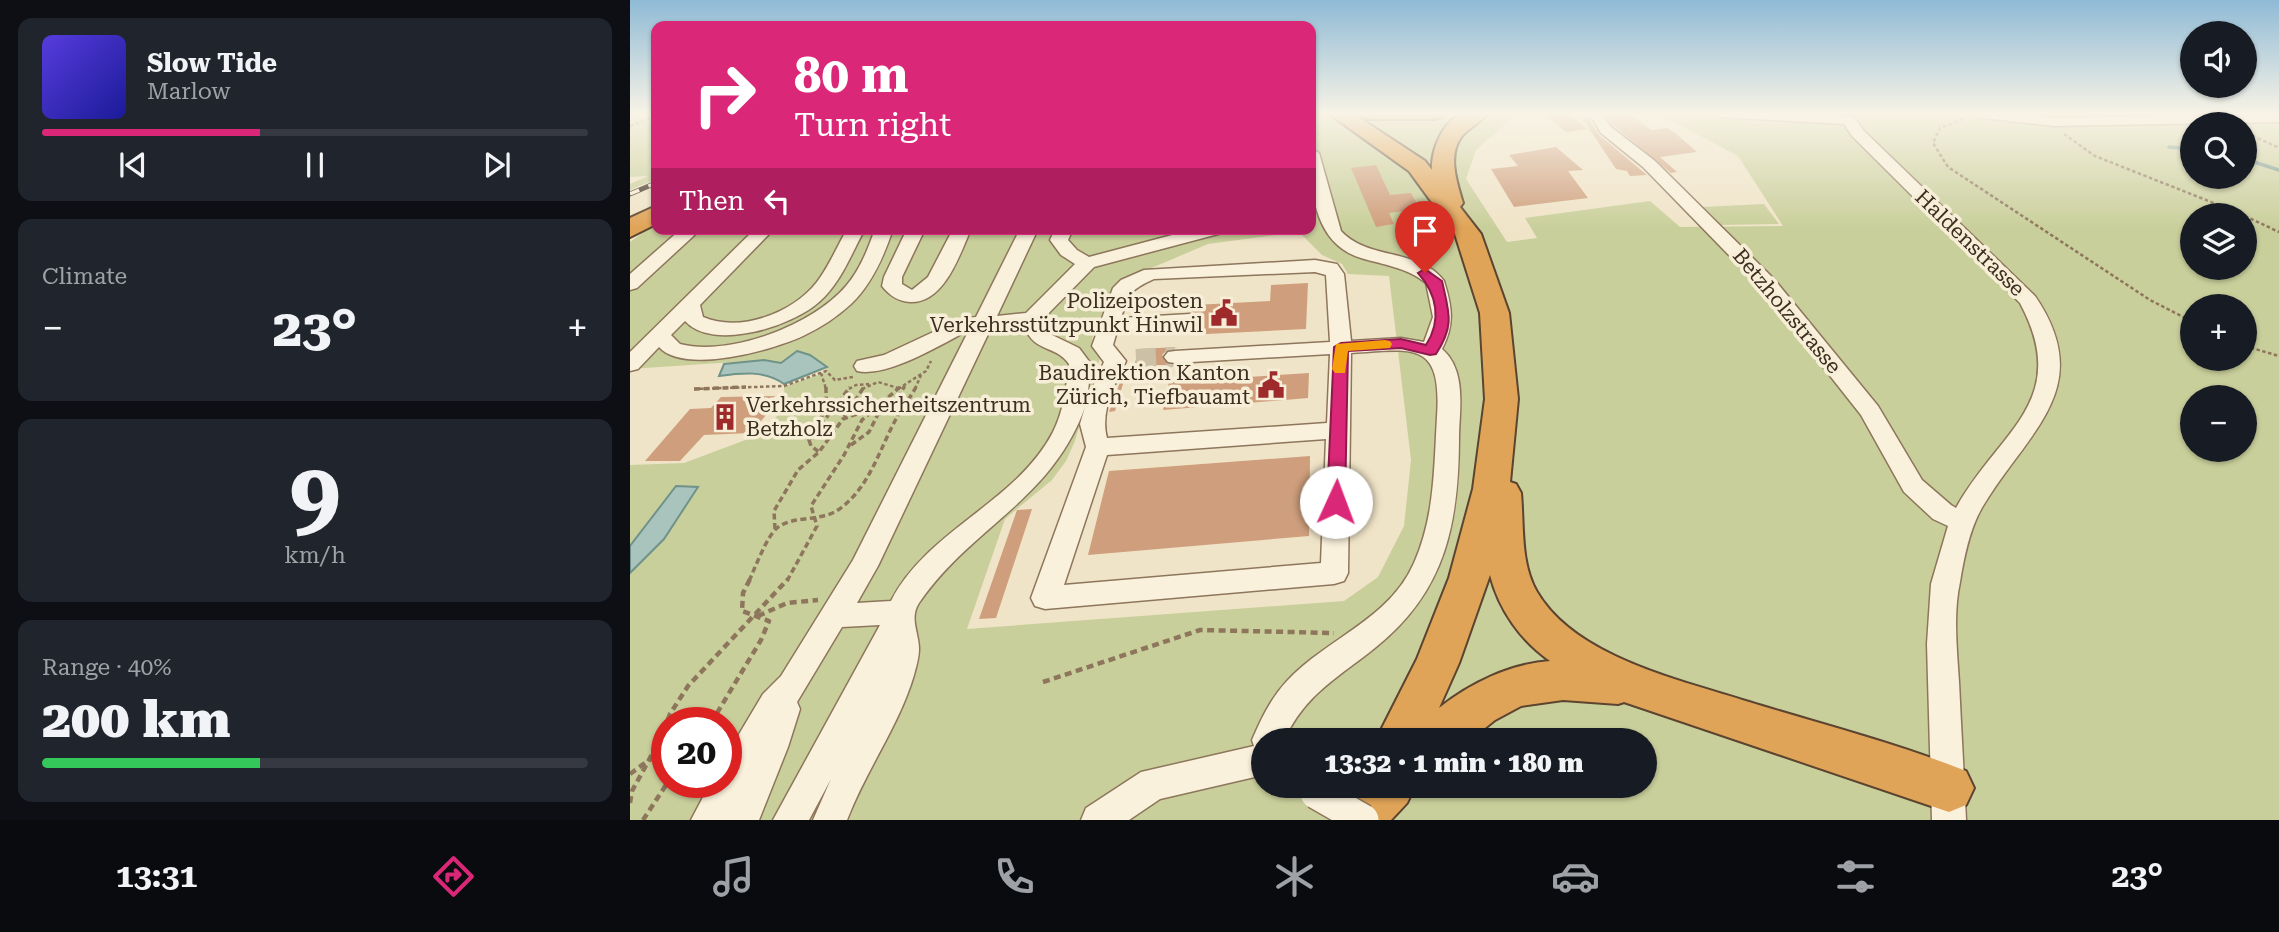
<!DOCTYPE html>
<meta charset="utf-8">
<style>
body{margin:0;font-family:"Roboto Serif",serif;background:#20242c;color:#f1f3f6;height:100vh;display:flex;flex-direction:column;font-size:26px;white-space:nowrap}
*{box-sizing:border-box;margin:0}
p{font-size:23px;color:#9ea1a6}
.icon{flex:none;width:38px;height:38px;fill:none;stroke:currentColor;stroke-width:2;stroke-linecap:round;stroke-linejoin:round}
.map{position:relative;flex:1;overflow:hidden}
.side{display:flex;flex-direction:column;gap:18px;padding:18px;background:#0d0f14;width:630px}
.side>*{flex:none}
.banner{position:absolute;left:21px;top:21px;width:665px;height:214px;border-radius:14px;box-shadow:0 2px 5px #0004;background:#db2777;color:#fff;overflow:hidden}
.fabs{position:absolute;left:1550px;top:21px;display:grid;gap:14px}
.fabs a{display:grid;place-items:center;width:77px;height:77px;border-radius:50%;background:#171b24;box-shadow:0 2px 5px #0004;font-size:35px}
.speed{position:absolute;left:21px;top:707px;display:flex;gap:14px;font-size:35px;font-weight:700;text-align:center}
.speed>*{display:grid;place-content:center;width:91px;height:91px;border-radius:50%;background:#171b24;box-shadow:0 2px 5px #0004;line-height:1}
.speed .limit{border:10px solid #d22;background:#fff;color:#111}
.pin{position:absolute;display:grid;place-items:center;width:60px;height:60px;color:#fff;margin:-72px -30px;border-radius:50% 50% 50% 0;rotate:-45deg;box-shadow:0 0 7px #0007}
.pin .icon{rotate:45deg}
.me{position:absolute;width:77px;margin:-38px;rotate:2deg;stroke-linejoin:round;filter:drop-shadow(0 0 5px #0008)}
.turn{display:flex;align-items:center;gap:24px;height:147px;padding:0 28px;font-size:32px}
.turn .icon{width:91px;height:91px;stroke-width:2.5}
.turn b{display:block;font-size:49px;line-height:60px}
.then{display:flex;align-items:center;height:66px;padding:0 28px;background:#0003;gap:14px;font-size:26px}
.big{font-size:52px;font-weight:800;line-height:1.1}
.side .tile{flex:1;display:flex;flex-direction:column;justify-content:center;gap:10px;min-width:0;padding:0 24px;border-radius:14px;background:#20242c}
.side .dial{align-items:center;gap:0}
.dial b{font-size:91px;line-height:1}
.song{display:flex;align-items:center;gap:21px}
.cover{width:84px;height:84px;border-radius:10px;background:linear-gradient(135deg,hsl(250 70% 55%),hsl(240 70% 35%))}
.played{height:7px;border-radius:4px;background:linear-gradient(90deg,#db2777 40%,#363941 40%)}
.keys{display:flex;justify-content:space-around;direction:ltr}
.heat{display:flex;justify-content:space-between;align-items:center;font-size:38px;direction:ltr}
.charge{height:10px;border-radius:5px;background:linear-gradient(90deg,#34c759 40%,#363941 0)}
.trip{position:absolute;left:621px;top:728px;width:406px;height:70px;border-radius:35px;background:#171b24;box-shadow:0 2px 5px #0004;font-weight:800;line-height:70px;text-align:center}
.tab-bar{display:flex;height:112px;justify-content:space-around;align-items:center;background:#090b0e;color:#9ea1a6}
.tab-bar .icon{width:49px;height:49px}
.tab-bar .on{color:#db2777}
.tab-bar b{font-size:32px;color:#f1f3f6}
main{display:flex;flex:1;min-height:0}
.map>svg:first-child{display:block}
.green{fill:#c9cf9b;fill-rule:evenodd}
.water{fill:#a9c4bc;stroke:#6f938a;stroke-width:2}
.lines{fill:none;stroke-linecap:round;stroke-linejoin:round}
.stream{stroke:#6f938a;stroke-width:3.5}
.building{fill:#cf9f7d}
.minor-tunnel{stroke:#ccc0a6;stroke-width:20;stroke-dasharray:20 10;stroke-linecap:butt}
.minor-casing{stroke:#8d765c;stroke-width:3}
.highway-casing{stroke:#5b4430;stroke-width:4}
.path-far2{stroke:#8d765c;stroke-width:2.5;stroke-dasharray:3.5 2.5;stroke-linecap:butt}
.path-far1{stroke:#8d765c;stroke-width:3.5;stroke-dasharray:6 3.5;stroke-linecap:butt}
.path{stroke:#8d765c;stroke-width:4.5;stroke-dasharray:7 4.5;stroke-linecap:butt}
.minor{fill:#faf1dc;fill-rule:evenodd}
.highway{fill:#e0a458;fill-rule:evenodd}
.rail-casing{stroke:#3d2e20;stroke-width:5}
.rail{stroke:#f7eed8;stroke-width:3.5;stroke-dasharray:10;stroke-linecap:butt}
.minor-bridge-casing{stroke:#8d765c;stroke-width:34;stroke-linecap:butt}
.minor-bridge{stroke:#faf1dc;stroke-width:31}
.route{fill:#db2777;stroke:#8e194d;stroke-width:2}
.slow{fill:#f59e0b}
.labels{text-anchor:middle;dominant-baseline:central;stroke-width:7;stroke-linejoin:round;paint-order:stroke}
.street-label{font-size:21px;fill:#3d2e20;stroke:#f7eed8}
.poi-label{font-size:21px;fill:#3d2e20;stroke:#f7eed8;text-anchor:end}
</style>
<main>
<section class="side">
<div class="tile">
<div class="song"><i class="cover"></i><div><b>Slow Tide</b><p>Marlow</p></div></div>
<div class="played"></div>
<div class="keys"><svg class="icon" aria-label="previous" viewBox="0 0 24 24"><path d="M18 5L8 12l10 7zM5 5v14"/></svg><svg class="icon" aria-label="pause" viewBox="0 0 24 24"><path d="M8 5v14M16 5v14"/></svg><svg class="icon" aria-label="next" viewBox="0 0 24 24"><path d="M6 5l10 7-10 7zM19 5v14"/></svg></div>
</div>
<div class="tile"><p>Climate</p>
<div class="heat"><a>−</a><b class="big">23°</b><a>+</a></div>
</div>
<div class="tile dial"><b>9</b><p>km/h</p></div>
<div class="tile"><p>Range · 40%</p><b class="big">200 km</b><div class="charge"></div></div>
</section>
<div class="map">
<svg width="1649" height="820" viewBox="0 0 1649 820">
<rect width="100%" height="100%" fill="#f0e4c8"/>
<g class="green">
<path d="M0,113H26V179L0,190V184L18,176L0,177Z"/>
<path d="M681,113H888L846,150L836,179L877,242L907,238L895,218L1020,201L1050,227L1153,226L1108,156L1027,113H1649V820H0V465L54,463L118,439L143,421L155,406L154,387L196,372L197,367L180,355L151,363L134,360L0,369V242L26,223V229H681ZM1563,124H1615V177H1563ZM1563,215H1615V268H1563ZM669,232L692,255L712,264L718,274L759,276L781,460L774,526L748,577L714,601L337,629L375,519L422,480L436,461L445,441L470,358L462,339L482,289L498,278L578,244ZM1563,306H1615V359H1563ZM1563,397H1615V450H1563ZM37,723H96V782H37ZM634,740H1015V786H634Z"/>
<path d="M1134,204L1149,224L1089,225L1073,207Z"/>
</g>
<g class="water">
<path d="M167,351L180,355L197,367L154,384C135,370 111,373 89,376L94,364L134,360L151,363Z"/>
<path d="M46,486L68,487L34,539L0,573V546Z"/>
</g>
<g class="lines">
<g class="stream">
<path d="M1539,147L1563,149"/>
<path d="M1615,159L1649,170"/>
</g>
</g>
<g class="building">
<path d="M914,113H938L957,129L936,132Z"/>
<path d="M999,113L1021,130L1037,128L1044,132L1067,152L1030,157L1047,172L1041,173L983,125L975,115Z"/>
<path d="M958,117L969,135L1017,175L1000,176L997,171L986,169L952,118Z"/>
<path d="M926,147L953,170L938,171L958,198L884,207L861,169L888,166L879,155Z"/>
<path d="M746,165L760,195L781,193L790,209L759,213L764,224L746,227L721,168Z"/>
<path d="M678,283L676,329L557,335L559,329L568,327L573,320L569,314L562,312L564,305L640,301L641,285Z"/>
<path d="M548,347L538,349L532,355L539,365L504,366L509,349Z"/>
<path d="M496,366L498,367L485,411L479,412Z"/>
<path d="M679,373L678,398L533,410L539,382Z"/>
<path d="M145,396L135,408H142L121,433L74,435L50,461H15L60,409L81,408L91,397Z"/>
<path d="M680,456L679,536L458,555L479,471Z"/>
<path d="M402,509L366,618L349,619L387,510Z"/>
</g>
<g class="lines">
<path class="minor-tunnel" d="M506,359L545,357"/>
<defs>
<g id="minor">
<path d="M959,113H974L972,115L981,127L1025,161L1144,279L1248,406L1292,480L1321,505L1326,508C1368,431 1443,402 1390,303L1222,136L1214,124L1089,117L1082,113H1171L1224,117L1233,130L1405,296C1468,388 1397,432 1353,506C1340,527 1334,557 1330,582C1323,614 1327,650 1329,682C1331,728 1334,774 1336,820H1302L1297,644L1301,584L1318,526L1303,519L1274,492L1231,415L1130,287L1013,167L971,133Z"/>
<path d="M1338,113H1383L1423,118L1649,114V122L1423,126L1345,117Z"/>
<path d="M681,148L689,153L711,231C739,261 790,248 814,281C822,307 825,324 812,349C836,370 830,406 829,434C829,521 817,590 746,647C708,678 676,693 654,740H634V778L629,776L530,799L499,820H451L456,808L511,772L624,746L622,740C631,719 641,698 657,681C697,638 759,620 784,563C805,516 804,466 807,417C812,340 784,349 721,353L718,573L714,581L704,584L415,609L405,606L401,598L456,447L450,424L455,407C422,500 341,527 289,603C279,618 289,633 289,649C289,658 286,667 284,675C269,726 236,770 217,820H183L201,779L179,820H143L250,625L212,627L167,702L170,709L158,747L129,820H61L81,782H96V756L133,694L151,676L223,560L339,330C312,344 257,378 227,371L224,366L227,361L254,355L329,320L346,317L390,229H408L367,316L396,313L445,264L431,255L420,240L425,229H443L438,240L447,250L459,257L565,229H595L592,233L464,267L412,320L418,333L449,348L461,364L457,400L474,362L462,346L483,288L491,280L514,270L685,260L707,264L714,274L721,341L771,338L794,342L803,317L796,283C776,267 754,265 731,258C685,244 679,190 681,148ZM685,272L696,275L700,342L545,351L538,352L534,357L538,362L545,363L700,354L697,423L477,438C470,412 484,385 496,361L483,345L487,331L560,326L567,324L570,320L567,316L560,314L491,318C499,293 500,290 524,279ZM394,326C405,354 425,344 439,364C436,388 434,410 423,432C387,502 297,530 261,601L227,603L248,566L361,328ZM696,439L691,563L434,585L477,455Z"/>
<path d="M51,229H71L7,288L0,290V274Z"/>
<path d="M125,229H144L70,305L73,317C110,333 163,313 187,282C199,266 207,247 217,229H235C221,254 211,283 189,302C163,326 83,352 55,321L41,335L50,344C100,357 183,325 216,286C230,270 238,249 245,229H263C254,256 242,284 221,304C207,317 190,328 173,336C143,350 54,375 29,347L8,369L0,371V352Z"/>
<path d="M277,229H295L272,277V284L282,290L298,277L323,229H341C330,254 314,304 280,302C268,301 260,296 252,286L254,277Z"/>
</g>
<g id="highway">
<path d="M698,113H722L795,161L802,170C801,150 813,119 835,113C841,111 851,113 858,113C851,122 840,127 832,136C817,155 827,183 833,203L830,207L851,234L879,313L888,399L880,482L886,484L891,493C894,525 890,563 907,592C946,658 1051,680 1119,702C1191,724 1266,743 1336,771L1344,788L1336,805L1319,812L994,702L988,704L933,700L891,706L865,720L840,740H746L787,659L819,578L843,489L855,399L850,313L825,234L779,171ZM860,575C869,610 891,641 920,661C880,664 840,683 809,708L829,663Z"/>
<path d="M730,113H814L811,117L804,119H740L733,117Z"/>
<path d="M26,206V224L0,237V218Z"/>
<path d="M725,786H785L777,803L761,820H701L708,802Z"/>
</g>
</defs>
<use href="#minor" class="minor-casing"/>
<use href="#highway" class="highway-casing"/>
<g class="path-far2">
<path d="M1333,119L1310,128L1303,143L1318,167L1520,300L1563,322"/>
<path d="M0,126L26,116"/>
<path d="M1617,133L1649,148"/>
<path d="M1434,134L1465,156L1614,215"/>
<path d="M1615,216L1649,232"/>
<path d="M1615,346L1649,356"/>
<path d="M191,373L196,389"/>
<path d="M64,389L154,386L196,371L205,380L223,377"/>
<path d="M219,389L226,385L239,384"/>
<path d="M232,389L248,382L268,388"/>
<path d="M268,389L296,371L301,361"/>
<path d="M273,389L276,385"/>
<path d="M285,389L291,375"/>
</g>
<g class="path-far1">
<path d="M196,387V408L179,440L220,387"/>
<path d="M64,389L116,387"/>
<path d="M268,416L266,400L274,387"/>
<path d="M214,417L234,387"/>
<path d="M179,440L181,446L189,452"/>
<path d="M221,445L239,432L255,400"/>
<path d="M145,529L144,511L168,470L189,452L213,419L243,408"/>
<path d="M119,581C125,568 137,536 147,528C163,515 190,522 208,510C239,489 249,450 266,419C272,408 280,398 286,387"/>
<path d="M157,581L187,526L181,506L214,455L232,420L270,387"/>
</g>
<g class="path">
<path d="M128,616L157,603L188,600"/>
<path d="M413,682L570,630L704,633"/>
<path d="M81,723L131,640L139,621L112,611L113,593L120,579"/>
<path d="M0,774L19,760L37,753"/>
<path d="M0,803L2,791L31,738L40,714L58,686L158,579"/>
<path d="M13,820L38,782"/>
</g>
<use href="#minor" class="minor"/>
<use href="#highway" class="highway"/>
<defs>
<path id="rail" d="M0,194L26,183"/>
</defs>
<use href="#rail" class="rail-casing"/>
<use href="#rail" class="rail"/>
<defs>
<path id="minor-bridge" d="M686,793L733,820"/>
</defs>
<use href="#minor-bridge" class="minor-bridge-casing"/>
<use href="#minor-bridge" class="minor-bridge"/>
</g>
<linearGradient id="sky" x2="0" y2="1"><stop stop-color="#8fbad6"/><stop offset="0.5" stop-color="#f8f3e6"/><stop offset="1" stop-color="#f8f3e6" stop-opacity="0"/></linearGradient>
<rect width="1649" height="228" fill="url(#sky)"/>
<path class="route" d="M795,269L812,281C819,313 825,325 806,354L800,355L771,348L718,351L715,502L712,506H699L697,502L704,347L711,343L771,339L796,345C812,320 807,294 788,273Z"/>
<path class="slow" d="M755,340L760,341L762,344L760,348L718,351L715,373H705L702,369L706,344Z"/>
<defs>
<symbol id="civic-bare" viewBox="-9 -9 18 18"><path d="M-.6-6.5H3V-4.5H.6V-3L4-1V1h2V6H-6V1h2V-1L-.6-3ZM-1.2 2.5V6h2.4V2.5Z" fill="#9e2a2b" stroke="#f7eed8" stroke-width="2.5" paint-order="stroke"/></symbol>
<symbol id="building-bare" viewBox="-9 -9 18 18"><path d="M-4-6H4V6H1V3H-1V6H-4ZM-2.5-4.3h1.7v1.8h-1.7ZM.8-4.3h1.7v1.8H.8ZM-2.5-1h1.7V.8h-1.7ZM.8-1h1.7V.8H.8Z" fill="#9e2a2b" stroke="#f7eed8" stroke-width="2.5" paint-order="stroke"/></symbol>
</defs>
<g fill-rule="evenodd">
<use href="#civic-bare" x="575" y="294" width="38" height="38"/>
<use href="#civic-bare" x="622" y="366" width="38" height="38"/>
<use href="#building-bare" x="76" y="398" width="38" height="38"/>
</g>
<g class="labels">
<g class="street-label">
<text transform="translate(1340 243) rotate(44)">Haldenstrasse</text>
<text transform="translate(1157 311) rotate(50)">Betzholzstrasse</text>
</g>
<g class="poi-label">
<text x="573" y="301">Polizeiposten<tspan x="573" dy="24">Verkehrsstützpunkt Hinwil</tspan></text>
<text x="620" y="373">Baudirektion Kanton<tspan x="620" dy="24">Zürich, Tiefbauamt</tspan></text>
<text x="116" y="405" text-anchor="start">Verkehrssicherheitszentrum<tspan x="116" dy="24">Betzholz</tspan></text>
</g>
</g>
</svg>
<div class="fabs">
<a><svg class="icon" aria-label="sound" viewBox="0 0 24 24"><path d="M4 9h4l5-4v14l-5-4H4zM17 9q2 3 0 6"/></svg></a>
<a><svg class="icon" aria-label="search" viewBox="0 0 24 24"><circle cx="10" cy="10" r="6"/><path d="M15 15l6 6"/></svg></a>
<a><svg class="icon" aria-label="layers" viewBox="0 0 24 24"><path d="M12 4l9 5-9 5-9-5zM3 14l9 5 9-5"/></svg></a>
<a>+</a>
<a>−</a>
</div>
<div class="speed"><div class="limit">20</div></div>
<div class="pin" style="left:795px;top:273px;background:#d93025"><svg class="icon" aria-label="arrive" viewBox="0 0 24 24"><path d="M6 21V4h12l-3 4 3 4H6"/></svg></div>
<svg class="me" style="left:706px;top:502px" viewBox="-20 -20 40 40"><circle r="19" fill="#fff"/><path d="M0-13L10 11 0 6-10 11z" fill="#db2777"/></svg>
<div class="trip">13:32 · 1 min · 180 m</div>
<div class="banner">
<div class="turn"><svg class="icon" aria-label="right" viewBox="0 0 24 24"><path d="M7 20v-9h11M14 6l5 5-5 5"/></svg><div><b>80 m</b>Turn right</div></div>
<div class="then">Then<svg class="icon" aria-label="left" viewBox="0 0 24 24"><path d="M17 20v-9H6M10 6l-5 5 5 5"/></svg></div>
</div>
</div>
</main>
<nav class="tab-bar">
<b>13:31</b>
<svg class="icon on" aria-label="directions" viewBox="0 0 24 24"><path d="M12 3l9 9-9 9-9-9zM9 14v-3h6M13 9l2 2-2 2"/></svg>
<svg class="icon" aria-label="music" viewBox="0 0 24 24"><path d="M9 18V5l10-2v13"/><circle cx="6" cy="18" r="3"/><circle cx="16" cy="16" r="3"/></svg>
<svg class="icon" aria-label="phone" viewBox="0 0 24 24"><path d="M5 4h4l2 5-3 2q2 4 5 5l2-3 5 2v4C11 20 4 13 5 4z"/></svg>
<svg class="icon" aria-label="climate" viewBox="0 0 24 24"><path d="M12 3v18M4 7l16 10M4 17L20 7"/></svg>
<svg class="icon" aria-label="car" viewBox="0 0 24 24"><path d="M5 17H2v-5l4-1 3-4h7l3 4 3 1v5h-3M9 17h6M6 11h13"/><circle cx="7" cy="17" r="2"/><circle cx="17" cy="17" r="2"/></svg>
<svg class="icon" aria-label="filters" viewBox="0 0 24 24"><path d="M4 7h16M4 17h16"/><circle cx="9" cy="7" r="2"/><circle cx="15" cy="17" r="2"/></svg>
<b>23°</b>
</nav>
